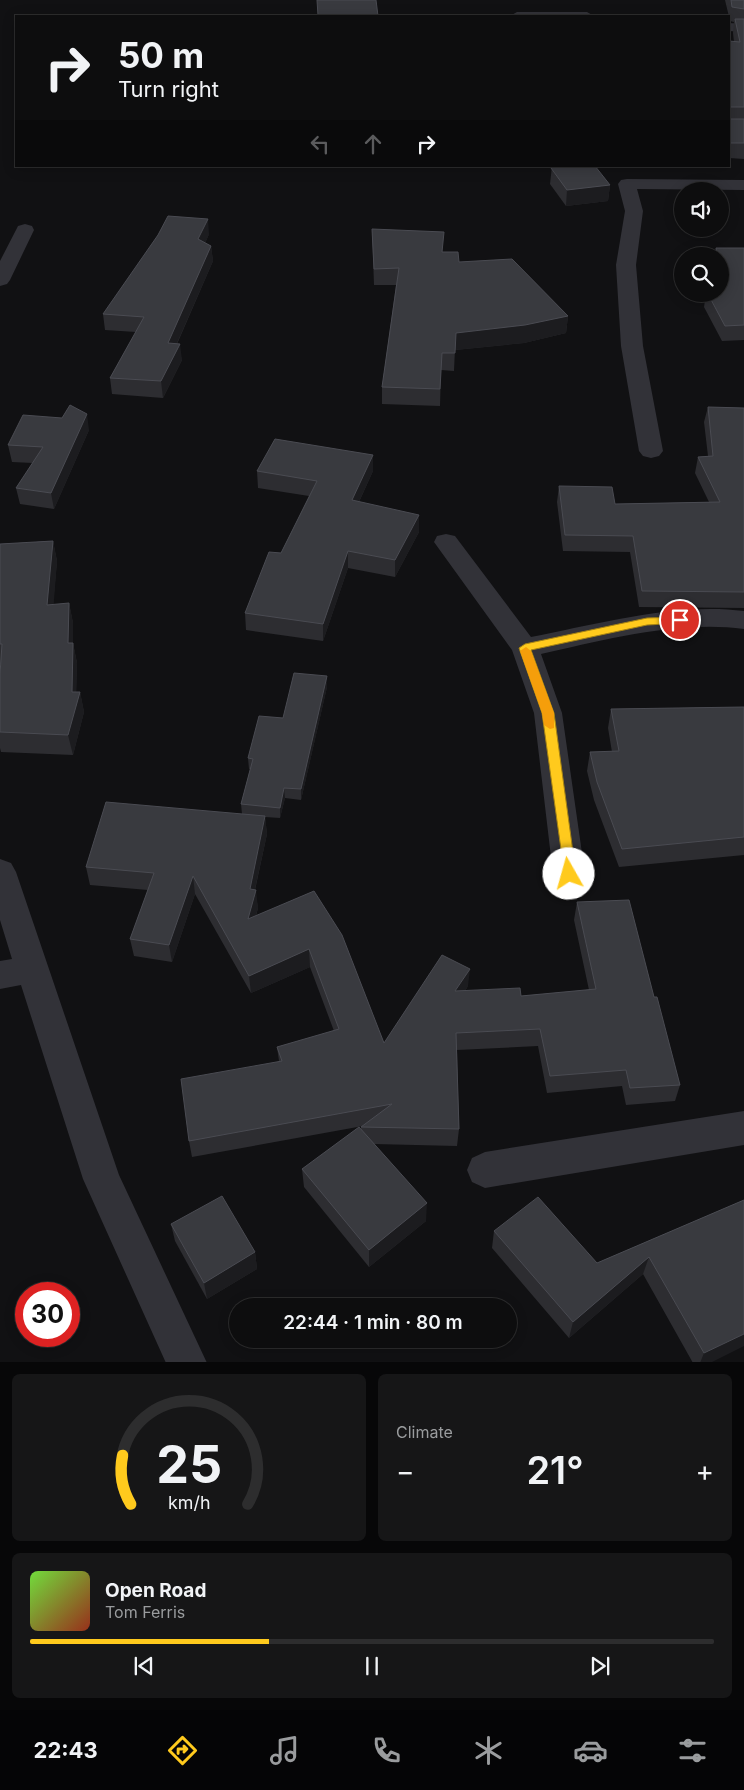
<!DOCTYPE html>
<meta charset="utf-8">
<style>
body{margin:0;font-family:Inter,sans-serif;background:#161617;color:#f1f3f6;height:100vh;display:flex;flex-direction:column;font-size:19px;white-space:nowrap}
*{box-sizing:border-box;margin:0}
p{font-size:16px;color:#9a9c9e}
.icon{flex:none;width:28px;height:28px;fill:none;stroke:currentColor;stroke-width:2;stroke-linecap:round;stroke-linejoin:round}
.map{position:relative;height:1362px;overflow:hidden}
.details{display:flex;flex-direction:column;gap:12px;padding:12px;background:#070708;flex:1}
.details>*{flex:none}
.hud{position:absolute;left:15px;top:15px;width:715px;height:152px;border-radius:0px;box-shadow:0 2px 12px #0003,0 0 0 1px #2d2d2e;background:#0d0d0e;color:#f1f3f6;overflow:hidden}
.tools{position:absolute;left:674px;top:182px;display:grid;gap:10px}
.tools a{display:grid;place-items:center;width:55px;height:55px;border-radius:50%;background:#0d0d0e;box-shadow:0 2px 12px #0003,0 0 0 1px #2d2d2e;font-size:25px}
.speed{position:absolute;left:15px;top:1282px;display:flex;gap:10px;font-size:25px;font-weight:700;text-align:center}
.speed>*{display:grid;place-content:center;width:65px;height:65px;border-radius:50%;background:#0d0d0e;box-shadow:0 2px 12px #0003,0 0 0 1px #2d2d2e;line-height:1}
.speed .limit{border:8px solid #d22;background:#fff;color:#111}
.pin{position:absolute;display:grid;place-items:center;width:42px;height:42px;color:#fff;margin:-21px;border:2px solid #fff;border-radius:50%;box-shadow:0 1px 5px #0007}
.me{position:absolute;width:55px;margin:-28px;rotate:353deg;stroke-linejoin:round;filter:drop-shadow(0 0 4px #0008)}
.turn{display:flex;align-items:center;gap:18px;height:105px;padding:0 20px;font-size:22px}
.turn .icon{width:65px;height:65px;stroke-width:2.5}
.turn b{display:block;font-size:35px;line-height:42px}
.lanes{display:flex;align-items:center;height:48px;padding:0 20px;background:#0003;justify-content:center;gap:25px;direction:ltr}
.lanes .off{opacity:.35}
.big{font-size:38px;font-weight:600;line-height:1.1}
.details .tile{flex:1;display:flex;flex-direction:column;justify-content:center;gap:8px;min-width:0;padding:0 18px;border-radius:8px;background:#161617}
.details .dial{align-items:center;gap:0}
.dial svg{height:130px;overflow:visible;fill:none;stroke:#2d2d2e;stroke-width:7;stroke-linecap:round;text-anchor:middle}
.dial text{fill:#f1f3f6;stroke:none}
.song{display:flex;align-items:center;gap:15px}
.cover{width:60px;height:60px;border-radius:8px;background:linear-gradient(135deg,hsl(100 70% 55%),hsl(10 70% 35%))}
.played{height:5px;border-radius:2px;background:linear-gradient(90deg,#ffca1d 35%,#2d2d2e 35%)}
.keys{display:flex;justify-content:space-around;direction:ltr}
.heat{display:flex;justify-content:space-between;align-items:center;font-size:28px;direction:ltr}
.details .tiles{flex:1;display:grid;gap:12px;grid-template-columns:1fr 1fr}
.tile:last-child{grid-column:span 2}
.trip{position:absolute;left:229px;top:1298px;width:288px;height:50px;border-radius:25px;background:#0d0d0e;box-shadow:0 2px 12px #0003,0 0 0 1px #2d2d2e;font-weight:600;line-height:50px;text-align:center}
.dock{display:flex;height:80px;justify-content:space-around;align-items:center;background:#050506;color:#9a9c9e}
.dock .icon{width:35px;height:35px}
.dock .current{color:#ffca1d}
.dock b{font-size:22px;color:#f1f3f6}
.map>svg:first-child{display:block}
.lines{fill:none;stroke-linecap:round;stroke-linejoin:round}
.street{fill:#323238;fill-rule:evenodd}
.wall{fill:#2d2d31}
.shaded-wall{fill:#1c1c1f}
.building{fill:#393a3f;stroke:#4a4b52}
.route{fill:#ffca1d;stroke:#a68313}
.slow{fill:#f59e0b}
</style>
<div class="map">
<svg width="744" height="1363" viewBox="0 0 744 1363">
<rect width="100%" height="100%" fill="#111113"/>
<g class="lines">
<g class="street">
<path d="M517,12H587L594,16H510Z"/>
<path d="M729,23L744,24V32L729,31Z"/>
<path d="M627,179L744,180V190L637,189L643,211L636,265L643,346L663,451L659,456L651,458L643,456L639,451L621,346L616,265L625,211L618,184L621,180Z"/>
<path d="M25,224L32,226L34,230L10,280L7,284L0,286V261L16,230L18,226Z"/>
<path d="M446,534L455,536L531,637C597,624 677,602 744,611V629C679,620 604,640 541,654L562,713L585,874L580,883L569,887L558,883L553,874L534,713L512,650L434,542L437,536Z"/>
<path d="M0,859L11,863L16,872L119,1175L207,1363H166L83,1179L21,985L0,989V961L12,959L0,920Z"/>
<path d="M744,1111V1145L485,1188L472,1182L467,1170L472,1158L485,1152Z"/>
</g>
</g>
<g class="wall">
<path d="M725,0H744V159L729,158V41L734,42L733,33L734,22L730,21Z"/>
<path d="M552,166L610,185L608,201L566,206L550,184Z"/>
<path d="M372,229L443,252L459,262L568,316L566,333L524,343L455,350L454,371L441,370L440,406L382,404V387L396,285H374Z"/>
<path d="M209,234L205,243L211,246L213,261L177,344L182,360L163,398L112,394L110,378L136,332L105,330L103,314Z"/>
<path d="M716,248H744V340L722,341L704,307L706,294H720V256H714Z"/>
<path d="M708,407L744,408V608L639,607L630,552L563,551L557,502L559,486L615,504L709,502L695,473L698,457L708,456L704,422Z"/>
<path d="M89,430L54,509L20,504L16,488L33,463L12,462L8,445Z"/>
<path d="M257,471H373L359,502L419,532L395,577L348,568L323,641L246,630L245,613L281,553L309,496L258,488Z"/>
<path d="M53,541L57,561L53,605L69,603L73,623V643L77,663L76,692H80L84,712L73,755L1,752L0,748V674L1,664H0V544Z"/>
<path d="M327,676V687L301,800L285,798L280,818L265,817L267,834L255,890L258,908L256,916L314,891L384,1043L468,986L465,991L521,996L589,990L574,920L577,902L654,997L680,1085L675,1101L626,1105L622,1086L547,1093L538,1046L457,1050L459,1129L457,1146L374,1144L426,1221L369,1267L304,1187L302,1169L361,1129V1127L363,1126L192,1157L189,1141L279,1061L277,1047L334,1031L310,967L251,993L195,894L172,962L134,956L130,939L148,890L90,885L86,867L242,814L241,804L250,769H249L248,758L283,718Z"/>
<path d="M744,707V855L619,867L594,800L587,771L590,752H612L608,728L611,709Z"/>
<path d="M744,1200L710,1363H693L643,1274L569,1338L492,1248L494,1231L597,1263Z"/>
<path d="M171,1224L255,1252L257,1269L207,1299L175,1241Z"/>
</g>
<g class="shaded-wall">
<path d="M610,185L608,201L566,206L567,190Z"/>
<path d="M208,219L209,234L200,255L198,239Z"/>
<path d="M211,246L213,261L170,359L168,343Z"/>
<path d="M568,316L566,333L524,343L455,350L454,371L456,333Z"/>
<path d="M180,344L182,360L163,398L161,381Z"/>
<path d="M87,414L89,430L54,509L51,493Z"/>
<path d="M373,455V471L352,517V500Z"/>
<path d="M419,515V532L395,577V560Z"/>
<path d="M53,541L57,561L52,625L47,605Z"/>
<path d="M348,551V568L323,641V624Z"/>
<path d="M69,603L73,623V660V643L77,663L76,707L80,692L84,712L73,755L68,735L72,692L68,643Z"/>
<path d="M327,676V687L301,800V789Z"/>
<path d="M284,788L285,798L280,818V808Z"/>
<path d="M265,816L267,834L251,907L250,889Z"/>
<path d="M193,876L195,894L172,962L169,945Z"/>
<path d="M256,890L258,908L250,937L248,919Z"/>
<path d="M309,949L310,967L251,993L249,976Z"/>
<path d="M470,969L468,986L454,1009L455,991Z"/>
<path d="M427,1203L426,1221L369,1267V1250Z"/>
<path d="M255,1252L257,1269L207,1299L204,1283Z"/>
<path d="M649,1257L643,1274L569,1338L573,1322Z"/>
<path d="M744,1334V1346L710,1363H700L704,1353Z"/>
</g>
<g class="building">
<path d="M317,0H376L378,16H318Z"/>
<path d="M731,0H744V9L732,7Z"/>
<path d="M735,19H744V107H730V119H744V143H730L729,137V41L740,42Z"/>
<path d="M552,166H595L610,185L567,190L551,168Z"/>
<path d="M168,216L208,219L198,239L211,246L168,343L180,344L161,381L110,378L144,317L103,314L158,235Z"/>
<path d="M372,229L444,232L442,252H458L459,262L512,259L568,316L525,325L456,333L455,353H442L440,389L382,387L399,268L374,269Z"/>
<path d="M716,248H744V325L725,326L708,294H720V291H721L720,256H717Z"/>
<path d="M70,405L87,414L51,493L16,488L43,447L8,445L23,415L62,418Z"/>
<path d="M708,407L744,408V592L642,591L633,536L565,535L559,486L612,487L615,504L720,502L698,457L713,456Z"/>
<path d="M275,439L373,455L352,500L419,515L395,560L348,551L323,624L245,613L269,552L281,553L317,481L257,471Z"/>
<path d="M53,541L47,605L69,603L68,643H73L72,692H80L68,735L0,732V674L2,644H0V544Z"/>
<path d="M294,673L327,676L301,789L284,788L280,808L241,804L253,759L248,758L259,716L283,718Z"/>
<path d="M744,707V837L622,849L597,782L590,752L619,751L611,709Z"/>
<path d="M106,802L265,816L250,889L256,890L248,919L314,891L342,935L384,1043L442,955L470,969L455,991L520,988L521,996L596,989L577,902L629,900L654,997H657L680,1085L630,1088L626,1070L550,1076L540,1029L456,1033L459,1129L361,1127L392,1104L189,1141L181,1079L282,1061L277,1047L339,1029L309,949L249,976L193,876L169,945L130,939L154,873L86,867Z"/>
<path d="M359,1127L427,1203L369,1250L302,1169Z"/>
<path d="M222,1196L255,1252L204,1283L171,1224Z"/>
<path d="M538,1197L597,1263L744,1200V1334L704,1353L649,1257L573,1322L494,1231Z"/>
</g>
<path class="route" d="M680,617L686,620L684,623L647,625L531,650L554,713L576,874L574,878H565L542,713L519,648L525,644L647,618Z"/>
<path class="slow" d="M526,647L531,651L554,713V728L550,729L544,725L542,713L520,651Z"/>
</svg>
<div class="tools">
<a><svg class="icon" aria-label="sound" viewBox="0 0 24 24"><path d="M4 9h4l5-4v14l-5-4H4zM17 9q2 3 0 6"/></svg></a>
<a><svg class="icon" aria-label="search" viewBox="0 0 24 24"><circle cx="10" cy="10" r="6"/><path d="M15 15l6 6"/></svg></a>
</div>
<div class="speed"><div class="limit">30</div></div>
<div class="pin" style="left:680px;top:620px;background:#d93025"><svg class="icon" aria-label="arrive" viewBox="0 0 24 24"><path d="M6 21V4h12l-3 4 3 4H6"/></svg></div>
<svg class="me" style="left:569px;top:874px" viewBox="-20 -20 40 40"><circle r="19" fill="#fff"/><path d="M0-13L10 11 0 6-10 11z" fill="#ffca1d"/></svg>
<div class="trip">22:44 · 1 min · 80 m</div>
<div class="hud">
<div class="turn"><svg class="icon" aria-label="right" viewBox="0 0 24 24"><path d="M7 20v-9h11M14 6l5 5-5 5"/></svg><div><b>50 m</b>Turn right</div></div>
<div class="lanes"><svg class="icon off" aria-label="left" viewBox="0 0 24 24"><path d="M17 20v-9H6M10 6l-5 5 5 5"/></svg><svg class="icon off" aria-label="ahead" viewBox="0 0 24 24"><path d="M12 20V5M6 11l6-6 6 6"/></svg><svg class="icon" aria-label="right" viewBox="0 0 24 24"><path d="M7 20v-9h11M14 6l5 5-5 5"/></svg></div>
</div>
</div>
<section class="details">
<div class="tiles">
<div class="tile dial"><svg viewBox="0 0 100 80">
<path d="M14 69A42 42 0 1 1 86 69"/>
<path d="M14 69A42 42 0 0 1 9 39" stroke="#ffca1d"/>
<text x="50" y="56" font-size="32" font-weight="700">25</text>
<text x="50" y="72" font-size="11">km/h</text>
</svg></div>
<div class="tile"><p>Climate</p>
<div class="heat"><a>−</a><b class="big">21°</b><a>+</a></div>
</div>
<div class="tile">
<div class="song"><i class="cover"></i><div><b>Open Road</b><p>Tom Ferris</p></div></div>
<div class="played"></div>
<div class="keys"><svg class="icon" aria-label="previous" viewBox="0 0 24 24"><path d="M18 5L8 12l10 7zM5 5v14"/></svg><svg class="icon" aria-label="pause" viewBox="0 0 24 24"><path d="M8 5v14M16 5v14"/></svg><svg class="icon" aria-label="next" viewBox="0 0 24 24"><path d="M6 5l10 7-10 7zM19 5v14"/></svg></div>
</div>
</div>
</section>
<nav class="dock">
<b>22:43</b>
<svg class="icon current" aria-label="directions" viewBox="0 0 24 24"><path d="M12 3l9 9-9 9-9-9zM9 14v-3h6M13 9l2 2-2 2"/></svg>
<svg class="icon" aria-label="music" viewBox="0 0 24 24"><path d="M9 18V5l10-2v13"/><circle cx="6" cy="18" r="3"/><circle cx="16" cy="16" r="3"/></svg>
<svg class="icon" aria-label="phone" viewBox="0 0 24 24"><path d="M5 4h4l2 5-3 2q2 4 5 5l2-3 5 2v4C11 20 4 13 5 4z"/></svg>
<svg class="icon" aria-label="climate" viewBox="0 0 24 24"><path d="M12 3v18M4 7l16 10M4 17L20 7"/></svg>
<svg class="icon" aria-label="car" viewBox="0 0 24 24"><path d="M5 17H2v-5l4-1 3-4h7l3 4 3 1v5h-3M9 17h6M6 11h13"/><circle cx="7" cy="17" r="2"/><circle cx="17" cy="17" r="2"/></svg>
<svg class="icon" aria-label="filters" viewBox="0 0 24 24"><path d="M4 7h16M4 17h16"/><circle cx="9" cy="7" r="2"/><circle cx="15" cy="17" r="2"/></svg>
</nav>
